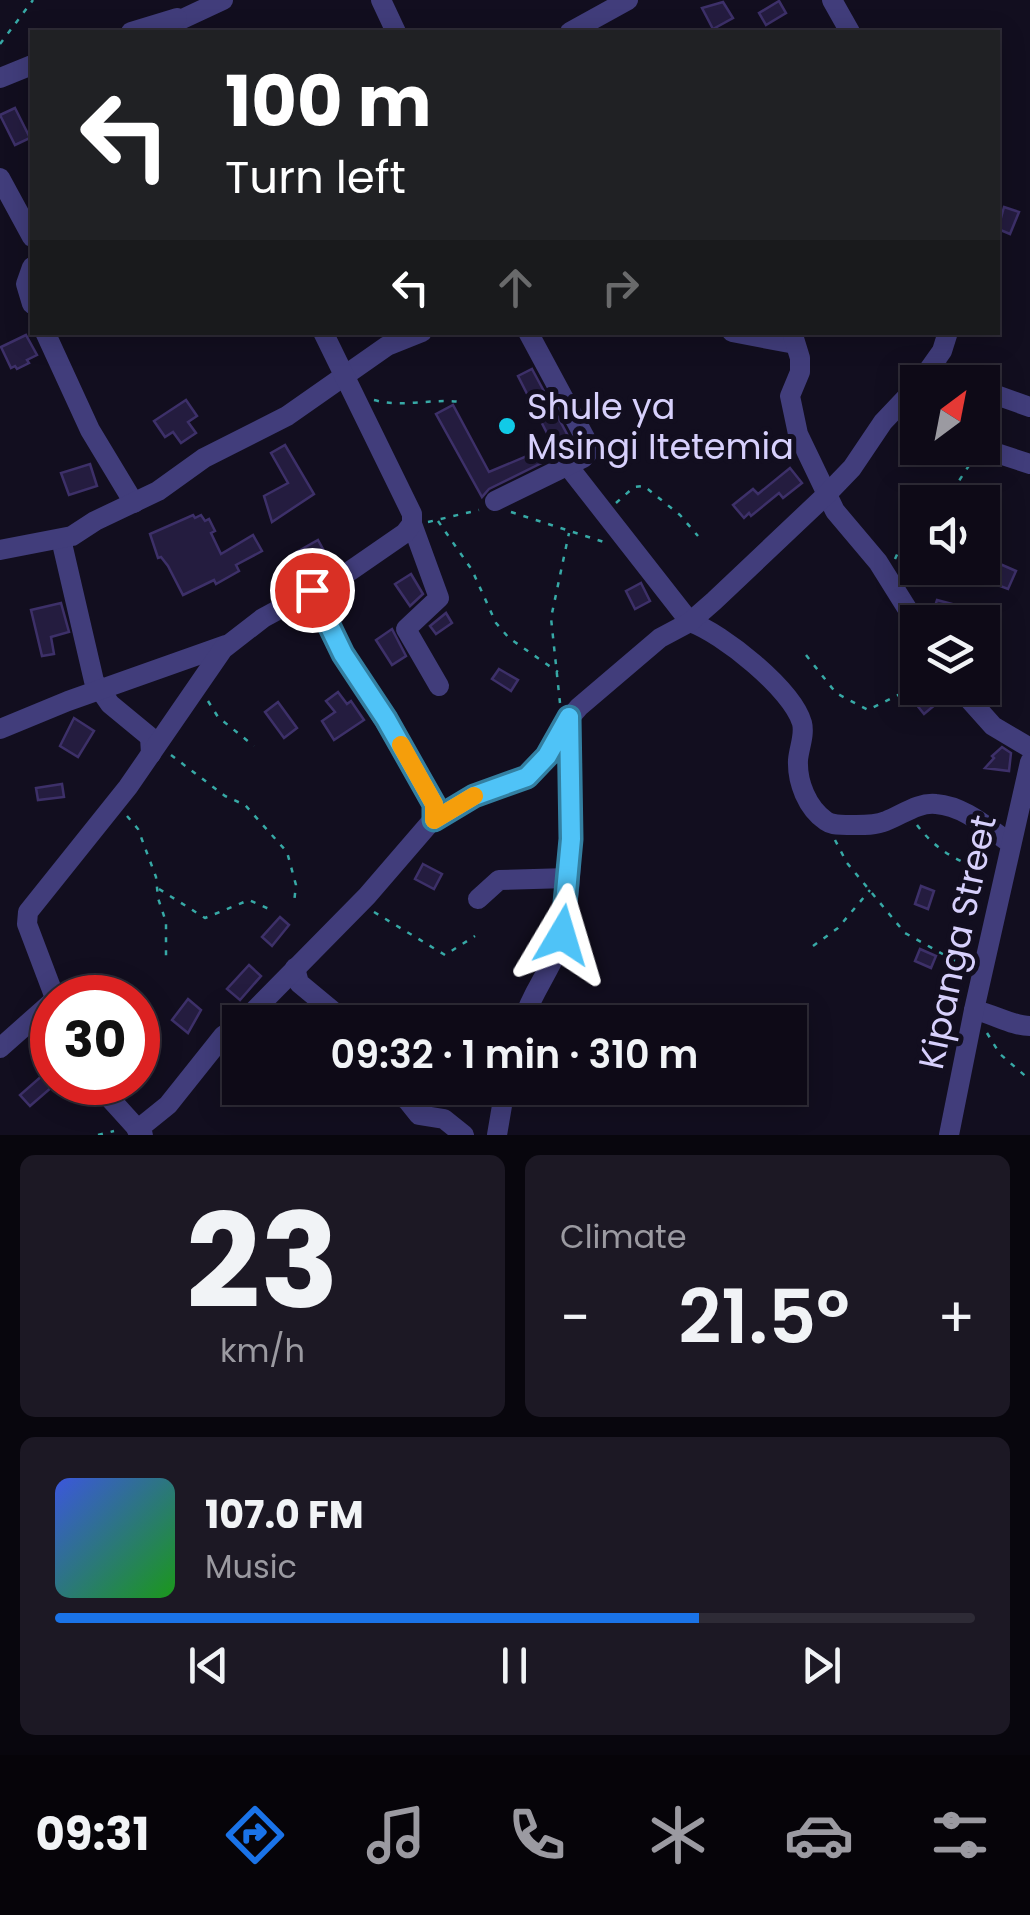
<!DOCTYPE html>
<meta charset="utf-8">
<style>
body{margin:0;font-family:Poppins,sans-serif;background:#1c1824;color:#f1f3f6;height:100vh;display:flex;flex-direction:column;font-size:38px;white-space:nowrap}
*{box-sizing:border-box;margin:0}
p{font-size:32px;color:#9b9aa1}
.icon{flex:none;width:55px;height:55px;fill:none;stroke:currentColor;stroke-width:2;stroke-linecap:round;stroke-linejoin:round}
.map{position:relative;height:1135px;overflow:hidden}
.sheet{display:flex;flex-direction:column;gap:20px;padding:20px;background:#08060d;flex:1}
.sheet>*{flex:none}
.top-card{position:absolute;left:30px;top:30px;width:970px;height:305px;border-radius:0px;box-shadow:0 5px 25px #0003,0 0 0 2px #2e2b36;background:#202124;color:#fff;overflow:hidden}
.needle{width:65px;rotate:32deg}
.buttons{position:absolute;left:900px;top:365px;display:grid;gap:20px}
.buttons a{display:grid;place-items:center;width:100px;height:100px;border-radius:0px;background:#0e0a17;box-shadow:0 5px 25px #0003,0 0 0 2px #2e2b36;font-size:50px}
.speed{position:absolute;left:30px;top:975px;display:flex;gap:20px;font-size:50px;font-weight:700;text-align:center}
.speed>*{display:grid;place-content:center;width:130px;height:130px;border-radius:50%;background:#0e0a17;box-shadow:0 5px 25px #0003,0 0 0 2px #2e2b36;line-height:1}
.speed .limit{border:15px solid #d22;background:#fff;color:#111}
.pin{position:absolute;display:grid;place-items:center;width:85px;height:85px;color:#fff;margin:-42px;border:5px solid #fff;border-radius:50%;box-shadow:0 2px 10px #0007}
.me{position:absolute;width:110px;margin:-55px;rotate:7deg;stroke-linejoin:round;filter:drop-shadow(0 0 8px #0008)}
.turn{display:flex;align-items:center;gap:35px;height:210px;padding:0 30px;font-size:45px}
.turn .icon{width:130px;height:130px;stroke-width:2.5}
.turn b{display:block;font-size:70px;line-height:85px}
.lanes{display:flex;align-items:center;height:95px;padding:0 30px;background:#0003;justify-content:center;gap:50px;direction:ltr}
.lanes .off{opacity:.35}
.big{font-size:75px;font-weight:600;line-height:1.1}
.sheet .widget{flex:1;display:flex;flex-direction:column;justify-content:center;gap:15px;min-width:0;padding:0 35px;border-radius:15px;background:#1c1824}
.sheet .dial{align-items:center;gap:0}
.dial b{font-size:130px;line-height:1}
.song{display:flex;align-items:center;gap:30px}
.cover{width:120px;height:120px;border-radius:15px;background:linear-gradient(135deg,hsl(230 70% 55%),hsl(120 70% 35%))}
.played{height:10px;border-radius:5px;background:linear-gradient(90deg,#1a73e8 70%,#2e2b36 70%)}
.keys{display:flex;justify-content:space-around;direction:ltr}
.heat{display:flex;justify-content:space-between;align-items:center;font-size:55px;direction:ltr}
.sheet .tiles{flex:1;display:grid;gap:20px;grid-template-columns:1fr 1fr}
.widget:last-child{grid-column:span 2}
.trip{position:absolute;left:222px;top:1005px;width:585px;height:100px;border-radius:0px;background:#0e0a17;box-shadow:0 5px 25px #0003,0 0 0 2px #2e2b36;font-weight:600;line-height:100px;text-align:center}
.tabs{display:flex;height:160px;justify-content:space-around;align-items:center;background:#060409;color:#9b9aa1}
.tabs .icon{width:70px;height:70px}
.tabs .current{color:#1a73e8}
.tabs b{font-size:45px;color:#f1f3f6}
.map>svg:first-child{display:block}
.building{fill:#241c3f;stroke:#3d3069;stroke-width:2.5}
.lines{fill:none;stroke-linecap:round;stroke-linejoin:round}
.path{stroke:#37a9a6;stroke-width:2.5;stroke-dasharray:5 8;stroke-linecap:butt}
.minor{stroke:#413d7b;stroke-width:20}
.route-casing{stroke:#337fa1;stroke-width:25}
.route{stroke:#4fc3f7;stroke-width:18}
.slow{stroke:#f59e0b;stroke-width:18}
.poi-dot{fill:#11cae7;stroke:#120e1f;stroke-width:4}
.labels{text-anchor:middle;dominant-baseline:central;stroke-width:10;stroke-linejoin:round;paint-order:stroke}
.poi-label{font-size:35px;fill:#d7d0fc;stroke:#120e1f;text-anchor:start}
.street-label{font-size:35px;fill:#d7d0fc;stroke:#120e1f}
</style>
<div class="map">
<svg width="1030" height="1135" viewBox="0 0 1030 1135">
<rect width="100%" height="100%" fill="#120e1f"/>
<g class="building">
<path d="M779,1L786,13L766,25L759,13Z"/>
<path d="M723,2L733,18L713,29L702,8Z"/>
<path d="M15,108L30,138L15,145L0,115Z"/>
<path d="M1004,207L1019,212L1010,234L998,229Z"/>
<path d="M26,335L37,355L27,360L29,363L17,369L15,366L11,368L1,347Z"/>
<path d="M532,369L574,447L489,489L482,497L436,414L453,405L489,472L553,445L518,376Z"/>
<path d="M186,400L197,416L188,422L196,433L181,443L173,432L165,437L154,421Z"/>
<path d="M285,445L314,494L272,522L264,496L288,483L271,453Z"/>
<path d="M90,464L97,486L69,495L61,473Z"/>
<path d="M790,468L802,483L783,498L779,493L751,516L749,513L744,518L733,505L753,489L758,494Z"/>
<path d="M193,515L195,518L201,515L205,521L209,519L215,531L211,533L221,554L253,535L262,551L236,565L239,571L216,584L214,580L183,595L168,566L161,557L158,558L150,534Z"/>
<path d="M318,540L329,560L301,575L293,561L298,559L295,553Z"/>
<path d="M1000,564L1016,571L1008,589L992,583Z"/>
<path d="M411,574L423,594L410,606L395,584Z"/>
<path d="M641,583L650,601L635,609L626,591Z"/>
<path d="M937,600L967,608L964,620L935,606Z"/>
<path d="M61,603L69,632L51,637L54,654L42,656L31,610Z"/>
<path d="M446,613L452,623L436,634L430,626Z"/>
<path d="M392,629L406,656L392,665L376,640Z"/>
<path d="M499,669L518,680L511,691L492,679Z"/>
<path d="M935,690L942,699L924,714L916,704Z"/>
<path d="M338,692L347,704L351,701L364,720L334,740L322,721L335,712L326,701Z"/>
<path d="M278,702L297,728L284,738L265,712Z"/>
<path d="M74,718L94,731L78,757L60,746Z"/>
<path d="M1002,747L1011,753L1009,771L985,768L994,758L992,756Z"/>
<path d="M62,784L64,797L38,800L36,788Z"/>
<path d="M423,864L442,874L434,889L415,879Z"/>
<path d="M921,886L934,891L928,909L915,904Z"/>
<path d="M280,917L289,925L272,946L262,937Z"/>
<path d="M920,949L936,956L931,968L915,961Z"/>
<path d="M249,965L261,976L240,1000L227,989Z"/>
<path d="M188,999L201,1010L188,1033L172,1020Z"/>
<path d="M52,1067V1087L30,1106L20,1095Z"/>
</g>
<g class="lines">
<g class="path">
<path d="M0,44L33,0"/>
<path d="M374,400C404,408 431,398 461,402"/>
<path d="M990,433L1001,414"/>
<path d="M945,502L972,461"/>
<path d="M616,503L634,487L644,486L680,515L698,536"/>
<path d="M511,512L604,542"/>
<path d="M438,521L472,570L496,623L509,638L558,672"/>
<path d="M428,522L479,510"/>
<path d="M895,559L903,541L918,530"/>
<path d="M806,655L836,693L868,710L918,685"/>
<path d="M208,701L218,717L254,746"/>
<path d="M560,703L551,618L569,533"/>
<path d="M171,755L225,796L245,805L287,852L296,885L294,903"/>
<path d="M127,816L138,829L156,877L158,898L166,922V957"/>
<path d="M917,825C934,848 961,866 989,869"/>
<path d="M835,840L847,863L905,933L966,967"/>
<path d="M159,889L205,918L249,900L269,909"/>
<path d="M374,912L445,955L475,936"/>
<path d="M813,946L838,928L870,890"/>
<path d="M987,1033L1000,1054L1030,1080"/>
<path d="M98,1135L114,1131"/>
</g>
<g class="minor">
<path d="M381,0L396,32"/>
<path d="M832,0L850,32"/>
<path d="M178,21L223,0"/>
<path d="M131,32L177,18"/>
<path d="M570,32L628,0"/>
<path d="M0,78L32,65"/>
<path d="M0,178L32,237"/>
<path d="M32,267L26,284L32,304"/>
<path d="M45,332L90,430L134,503"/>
<path d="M732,332L795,344"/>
<path d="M792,332L800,358V372L790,396L798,434L835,511L878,562L918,626"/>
<path d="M932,367L964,382"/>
<path d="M920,382L942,351L948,332"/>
<path d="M982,390L1030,407"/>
<path d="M981,448L1030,464"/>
<path d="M568,466L690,622C722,633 792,689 802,723C805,735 799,748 798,760C797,782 807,808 826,821C833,826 840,824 848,825C860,825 874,826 886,821C902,815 918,802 936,804C964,806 988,828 1010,843"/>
<path d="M495,501L583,458L591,449L528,332"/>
<path d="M412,524L439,598L406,629L439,686"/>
<path d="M61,539L94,681L110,704L150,737L151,754"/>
<path d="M0,550L72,536L95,521L158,491L204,458L287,416L387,346L422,332"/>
<path d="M959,688L993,726L1030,748"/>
<path d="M0,729L68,701L226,645"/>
<path d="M433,820L474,797L527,777L547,757L560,729L579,707L660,638L690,622L714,601L826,495L852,468L883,422L918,385"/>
<path d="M478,899L499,880L568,878"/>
<path d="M295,968L299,983L346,1022"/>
<path d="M55,998L27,924L28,912L128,787L223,649L263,618L350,571L405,533L412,524V514L323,332"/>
<path d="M974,1010C994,1014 1012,1026 1030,1026"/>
<path d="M243,1022L367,896L436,816L434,804L421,780L343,654L312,591"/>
<path d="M523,1022C531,992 553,969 561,938C579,867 567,791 569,719"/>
<path d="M0,1048L52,1002"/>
<path d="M95,1082L143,1135"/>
<path d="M388,1088L407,1100L419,1115L444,1119L464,1135"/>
<path d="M137,1130L168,1105L223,1036L240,1024"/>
<path d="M497,1135L505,1088"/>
<path d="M949,1135L974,1010L1030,762"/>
</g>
</g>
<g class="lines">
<defs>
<path id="route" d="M312,590L343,654L386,719L434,804V820L474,796L527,777L547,756L569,717L571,839L562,935"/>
</defs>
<use href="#route" class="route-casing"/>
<use href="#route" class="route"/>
<path class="slow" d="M401,745L434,804V820L474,796"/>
</g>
<circle class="poi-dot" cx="507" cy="426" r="10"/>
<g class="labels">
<g class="poi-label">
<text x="527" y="406">Shule ya<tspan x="527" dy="40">Msingi Itetemia</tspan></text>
</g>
<g class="street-label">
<text transform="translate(957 942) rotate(-78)">Kipanga Street</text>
</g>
</g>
</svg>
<div class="buttons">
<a><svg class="needle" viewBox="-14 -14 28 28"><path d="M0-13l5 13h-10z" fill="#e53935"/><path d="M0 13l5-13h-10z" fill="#9b9aa1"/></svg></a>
<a><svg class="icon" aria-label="sound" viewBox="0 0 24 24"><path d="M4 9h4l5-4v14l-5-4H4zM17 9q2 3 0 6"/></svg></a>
<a><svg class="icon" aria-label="layers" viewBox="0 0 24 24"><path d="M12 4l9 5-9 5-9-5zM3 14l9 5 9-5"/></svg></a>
</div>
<div class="speed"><div class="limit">30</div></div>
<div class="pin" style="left:312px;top:590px;background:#d93025"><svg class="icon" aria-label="arrive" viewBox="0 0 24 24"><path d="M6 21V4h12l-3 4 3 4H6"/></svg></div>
<svg class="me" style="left:562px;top:935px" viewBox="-20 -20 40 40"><path d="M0-17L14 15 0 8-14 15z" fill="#4fc3f7" stroke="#fff" stroke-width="4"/></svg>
<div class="trip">09:32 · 1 min · 310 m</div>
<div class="top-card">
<div class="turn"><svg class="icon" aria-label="left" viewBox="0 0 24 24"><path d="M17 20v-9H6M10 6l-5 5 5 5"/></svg><div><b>100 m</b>Turn left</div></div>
<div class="lanes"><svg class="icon" aria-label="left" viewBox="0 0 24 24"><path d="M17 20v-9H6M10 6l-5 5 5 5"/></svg><svg class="icon off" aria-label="ahead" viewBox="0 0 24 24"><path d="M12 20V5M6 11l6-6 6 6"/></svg><svg class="icon off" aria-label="right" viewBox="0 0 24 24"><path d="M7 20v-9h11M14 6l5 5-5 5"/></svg></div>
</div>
</div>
<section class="sheet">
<div class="tiles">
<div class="widget dial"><b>23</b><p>km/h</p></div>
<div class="widget"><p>Climate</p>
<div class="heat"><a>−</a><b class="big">21.5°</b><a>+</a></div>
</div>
<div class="widget">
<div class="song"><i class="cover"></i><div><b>107.0 FM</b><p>Music</p></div></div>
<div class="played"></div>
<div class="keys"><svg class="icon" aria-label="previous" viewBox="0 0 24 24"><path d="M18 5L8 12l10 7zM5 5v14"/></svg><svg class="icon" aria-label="pause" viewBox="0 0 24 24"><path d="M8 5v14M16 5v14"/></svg><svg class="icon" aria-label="next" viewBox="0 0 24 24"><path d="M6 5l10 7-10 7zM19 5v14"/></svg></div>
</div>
</div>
</section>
<nav class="tabs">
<b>09:31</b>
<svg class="icon current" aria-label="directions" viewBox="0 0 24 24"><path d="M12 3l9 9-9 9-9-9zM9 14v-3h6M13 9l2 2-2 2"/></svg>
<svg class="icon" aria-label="music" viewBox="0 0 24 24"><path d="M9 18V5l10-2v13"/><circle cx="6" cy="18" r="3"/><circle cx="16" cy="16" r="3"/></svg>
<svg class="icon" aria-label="phone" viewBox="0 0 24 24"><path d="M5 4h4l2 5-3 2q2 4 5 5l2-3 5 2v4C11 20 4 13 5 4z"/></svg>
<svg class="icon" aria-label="climate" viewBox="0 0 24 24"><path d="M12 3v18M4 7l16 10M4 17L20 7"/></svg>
<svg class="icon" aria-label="car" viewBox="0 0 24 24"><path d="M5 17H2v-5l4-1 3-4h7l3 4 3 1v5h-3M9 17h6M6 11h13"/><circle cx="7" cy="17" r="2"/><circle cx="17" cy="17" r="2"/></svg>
<svg class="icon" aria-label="filters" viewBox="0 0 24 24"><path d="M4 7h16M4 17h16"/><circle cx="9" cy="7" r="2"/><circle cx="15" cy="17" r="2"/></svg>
</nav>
